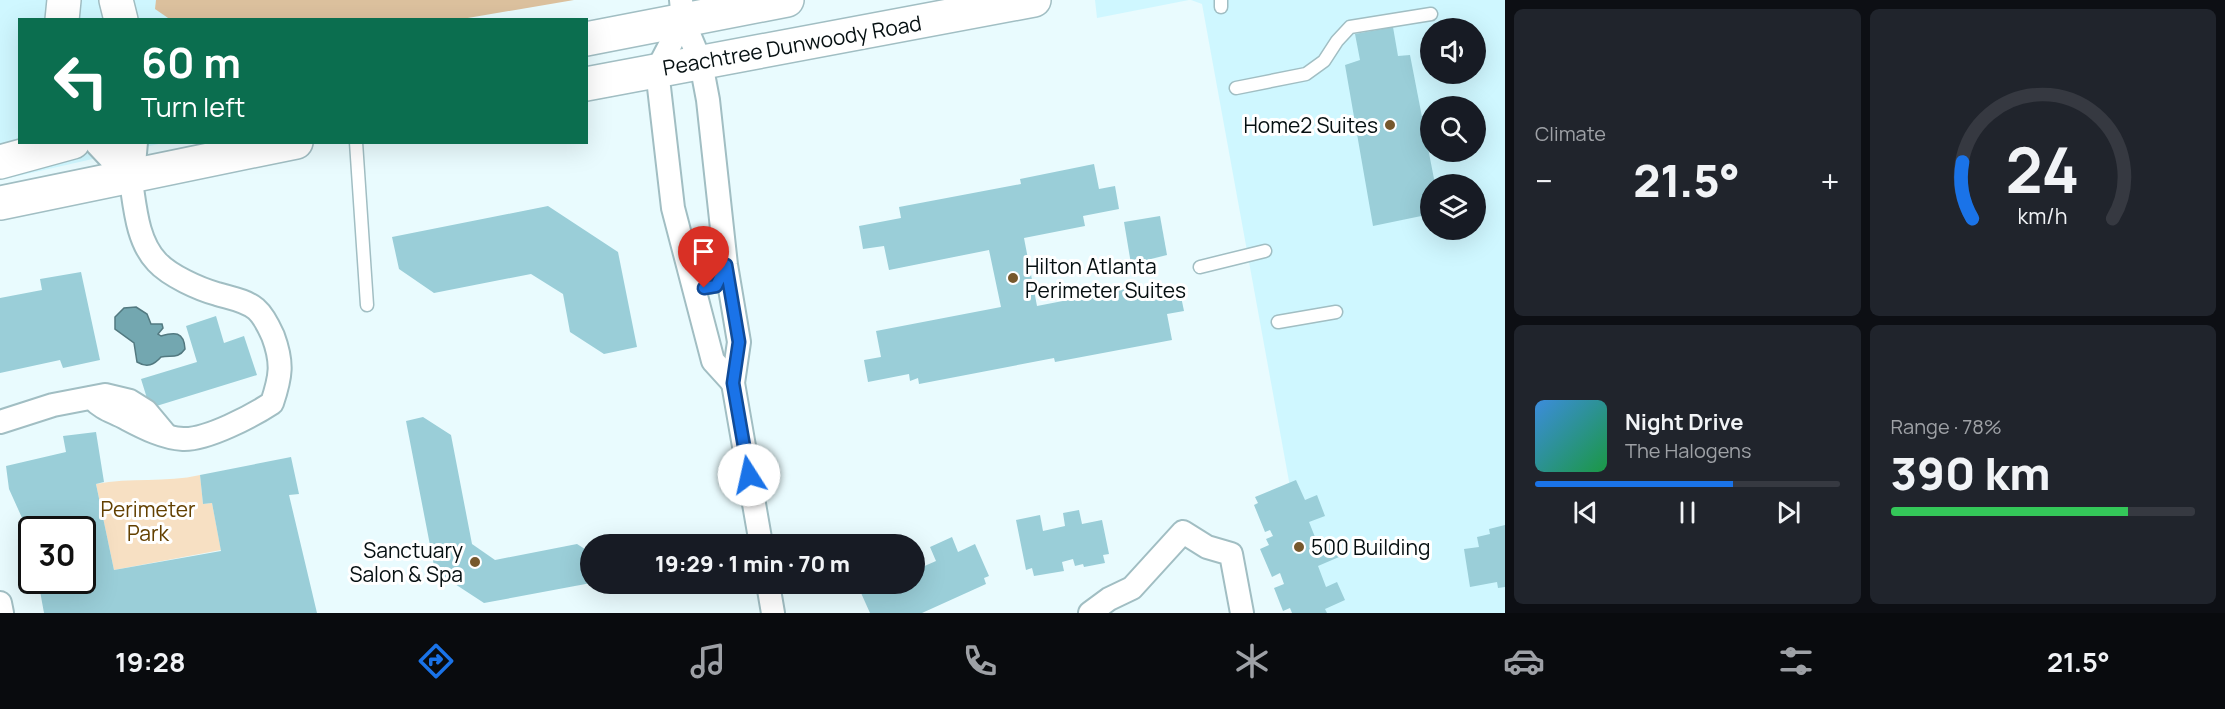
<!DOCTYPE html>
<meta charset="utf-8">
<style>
body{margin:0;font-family:Manrope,sans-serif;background:#20242c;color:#f1f3f6;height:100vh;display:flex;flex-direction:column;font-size:22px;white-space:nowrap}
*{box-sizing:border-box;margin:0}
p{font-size:20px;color:#9ea1a6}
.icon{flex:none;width:33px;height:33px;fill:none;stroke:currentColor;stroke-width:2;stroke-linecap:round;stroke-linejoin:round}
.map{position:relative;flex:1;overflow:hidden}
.drawer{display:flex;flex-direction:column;gap:9px;padding:9px;background:#0d0f14;width:720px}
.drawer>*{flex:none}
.top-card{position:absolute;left:18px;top:18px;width:570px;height:126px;border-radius:0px;box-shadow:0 6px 24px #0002;background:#0b6e4f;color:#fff;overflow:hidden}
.tools{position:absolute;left:1420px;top:18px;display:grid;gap:12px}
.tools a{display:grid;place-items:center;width:66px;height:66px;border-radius:50%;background:#171b24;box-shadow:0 6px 24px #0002;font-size:30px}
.speed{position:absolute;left:18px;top:516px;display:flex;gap:12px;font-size:30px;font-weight:700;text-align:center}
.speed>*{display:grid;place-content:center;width:78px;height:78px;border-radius:50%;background:#171b24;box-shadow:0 6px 24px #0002;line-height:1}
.speed .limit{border:3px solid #111;border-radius:9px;background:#fff;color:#111}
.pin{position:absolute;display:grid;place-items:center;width:51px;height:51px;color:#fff;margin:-62px -26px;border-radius:50% 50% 50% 0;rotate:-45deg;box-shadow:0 0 6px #0007}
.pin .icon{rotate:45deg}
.me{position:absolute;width:66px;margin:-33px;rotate:350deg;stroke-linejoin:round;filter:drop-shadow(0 0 4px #0008)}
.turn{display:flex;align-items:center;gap:21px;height:126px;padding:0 24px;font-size:27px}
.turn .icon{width:78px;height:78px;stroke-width:2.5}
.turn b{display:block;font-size:42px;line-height:51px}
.big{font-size:45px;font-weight:800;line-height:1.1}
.drawer .card{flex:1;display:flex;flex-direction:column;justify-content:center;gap:9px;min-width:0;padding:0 21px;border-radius:9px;background:#20242c}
.drawer .dial{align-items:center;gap:0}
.dial svg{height:156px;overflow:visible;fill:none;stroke:#363941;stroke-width:7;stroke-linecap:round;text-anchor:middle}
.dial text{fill:#f1f3f6;stroke:none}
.song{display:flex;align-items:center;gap:18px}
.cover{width:72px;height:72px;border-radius:9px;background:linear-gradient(135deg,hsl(210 70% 55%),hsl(140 70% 35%))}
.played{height:6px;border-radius:3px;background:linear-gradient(90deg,#1a73e8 65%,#363941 65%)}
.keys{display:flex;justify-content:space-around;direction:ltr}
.heat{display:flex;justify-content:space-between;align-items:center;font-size:33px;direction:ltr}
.charge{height:9px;border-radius:4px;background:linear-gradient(90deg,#34c759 78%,#363941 0)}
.drawer .tiles{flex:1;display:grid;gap:9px;grid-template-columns:repeat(2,1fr)}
.trip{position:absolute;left:580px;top:534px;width:345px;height:60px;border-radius:30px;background:#171b24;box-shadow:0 6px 24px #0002;font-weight:800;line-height:60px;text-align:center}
.tabs{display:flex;height:96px;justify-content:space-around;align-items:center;background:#090b0e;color:#9ea1a6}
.tabs .icon{width:42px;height:42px}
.tabs .on{color:#1a73e8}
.tabs b{font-size:27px;color:#f1f3f6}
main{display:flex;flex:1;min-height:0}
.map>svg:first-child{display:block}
.built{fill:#cff7ff;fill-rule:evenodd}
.green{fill:#f7e0c3}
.forest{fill:#dcc19e}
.water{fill:#73a7b0;stroke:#527980;stroke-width:1.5}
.building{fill:#9aced8}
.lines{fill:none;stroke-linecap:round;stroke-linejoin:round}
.service-casing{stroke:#a1bec3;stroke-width:15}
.minor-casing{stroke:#a1bec3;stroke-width:26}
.tertiary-casing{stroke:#a1bec3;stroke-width:32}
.secondary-casing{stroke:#a1bec3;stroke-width:36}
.service{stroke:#fff;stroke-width:12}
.minor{stroke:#fff;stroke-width:22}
.tertiary{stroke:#fff;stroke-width:28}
.secondary{stroke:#fff;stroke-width:33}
.route-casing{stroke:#114b97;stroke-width:15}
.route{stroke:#1a73e8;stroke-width:10}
.poi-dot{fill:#76582c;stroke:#fff;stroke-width:2}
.labels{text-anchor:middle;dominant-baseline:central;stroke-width:6;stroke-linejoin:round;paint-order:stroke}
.street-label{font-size:21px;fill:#050f11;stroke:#fff}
.poi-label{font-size:21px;fill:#050f11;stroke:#fff;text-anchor:end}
.park-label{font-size:21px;fill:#634000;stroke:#fff}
</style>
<main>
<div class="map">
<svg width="1505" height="613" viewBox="0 0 1505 613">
<rect width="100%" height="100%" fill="#e9fbfe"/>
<g class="built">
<path d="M0,0H329L331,19L20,20V142L163,143L0,180Z"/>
<path d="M1095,0H1189L1097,18Z"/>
<path d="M1191,0H1505V613H1313L1202,4ZM1431,28H1476V74H1431ZM1431,106H1476V152H1431ZM1431,184H1476V230H1431Z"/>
</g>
<path class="green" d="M200,475L203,504L212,503L221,550L114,570L96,484C130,477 166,483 200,475Z"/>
<path class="forest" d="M156,0H574L462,19L171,20L155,9Z"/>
<path class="water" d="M136,307L147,314L151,324H162L163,328L158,334L161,336C174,332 184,331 185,349C178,359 172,355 161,357C154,365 147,368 137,362L134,343L115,329V317L124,308Z"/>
<g class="building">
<path d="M1393,27L1398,56L1410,55L1435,184H1431V214L1373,226L1345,65L1360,60L1355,34Z"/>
<path d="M1094,164L1099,189L1115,186L1119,209L1083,216L1085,226L1024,238L1037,306L1140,286L1142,294L1179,287L1184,311L1167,314L1172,340L1055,362L1054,358L919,384L918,378L910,381L909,374L868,382L864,360L881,357L876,331L1001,307L989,250L889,270L884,246L863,249L859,226L901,218L899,207L1021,184L1020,179Z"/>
<path d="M548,206L618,252L637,347L604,354L570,332L563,294L531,274L434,293L399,269L392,237Z"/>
<path d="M1160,216L1167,255L1131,264L1124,222Z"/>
<path d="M81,272L100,360L63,368L60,360L0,373V298L42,290L40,279Z"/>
<path d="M216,316L224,343L244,336L257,375L150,408L141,379L197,362L186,326Z"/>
<path d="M423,417L451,435L472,544L495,560L577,544L591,553V583L484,603L435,571L406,421Z"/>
<path d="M96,432L104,482L96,484L114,570L221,551L212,503L203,504L200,475L291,457L299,494L289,495L317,613H44L38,580H82V530H32V540L9,489L6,466L66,452L63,436Z"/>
<path d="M1296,480L1305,500L1317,495L1325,516L1309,522L1317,542L1330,537L1339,557L1318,566L1326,587L1337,582L1345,600L1325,609L1327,613H1292L1290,608L1283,611L1274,588L1284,584L1280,573L1272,577L1260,549L1269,545L1266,539L1273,536L1270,530L1265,532L1254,505L1258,503L1255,497Z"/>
<path d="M1079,510L1082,524L1102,520L1109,554L1103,555L1105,563L1084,567L1083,564L1075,566L1073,559L1062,562L1064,571L1034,576L1032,568L1026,570L1016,520L1040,515L1043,531L1065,526L1063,513Z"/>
<path d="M1505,525V587L1498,588L1497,582L1470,587L1464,549L1479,547L1477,537L1490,534L1489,529Z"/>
<path d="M952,537L958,552L975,544L989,576L984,578L986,584L922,613H870L857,584H915V556L920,568L936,561L930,547Z"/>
</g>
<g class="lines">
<defs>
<g id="service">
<path d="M1221,0V7"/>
<path d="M1236,88L1306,74L1324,61L1337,41L1350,27L1431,14"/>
<path d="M356,142L367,305"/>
<path d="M1200,267L1265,251"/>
<path d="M694,281L704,288L716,286L724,270"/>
<path d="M1278,322L1336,312"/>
</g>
<g id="minor">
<path d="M681,0L683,20L701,63L708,100L726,265L739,342L733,383L761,544"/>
<path d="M683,20L657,70L673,208L713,361L733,383"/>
<path d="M92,398C103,410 113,411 127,419C144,428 164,438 183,439C207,440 252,416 272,403C281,376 283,363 273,336C269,327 263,315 256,309C245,300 230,298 217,294C199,289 170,276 157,262C136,240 135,204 130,175"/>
<path d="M0,422L53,405L105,395L130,401L146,411L166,435"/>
<path d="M768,584L773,613"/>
<path d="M0,603L2,613"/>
<path d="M1090,613L1109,599L1132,588L1183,532L1207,547L1231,554L1242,613"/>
</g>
<g id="tertiary">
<path d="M99,142L130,175"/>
<path d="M130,175L133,142"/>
</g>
<g id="secondary">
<path d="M116,0L121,20"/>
<path d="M62,20L64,0"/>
<path d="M586,39L787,0"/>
<path d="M586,84L1034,0"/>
<path d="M0,162L73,142"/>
<path d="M0,203L296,142"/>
</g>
</defs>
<use href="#service" class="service-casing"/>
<use href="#minor" class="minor-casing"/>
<use href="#tertiary" class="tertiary-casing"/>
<use href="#secondary" class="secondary-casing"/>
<use href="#service" class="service"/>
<use href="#minor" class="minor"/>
<use href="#tertiary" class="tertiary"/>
<use href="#secondary" class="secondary"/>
</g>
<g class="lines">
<defs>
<path id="route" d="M704,288L716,286L726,265L739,342L733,383L749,475"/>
</defs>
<use href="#route" class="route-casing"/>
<use href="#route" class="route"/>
</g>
<g class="poi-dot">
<circle cx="1390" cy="125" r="6"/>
<circle cx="1013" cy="278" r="6"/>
<circle cx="1299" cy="547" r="6"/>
<circle cx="475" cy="562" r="6"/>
</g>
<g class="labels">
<g class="street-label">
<text transform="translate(792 45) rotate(-10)">Peachtree Dunwoody Road</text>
</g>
<g class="poi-label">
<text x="1378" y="125">Home2 Suites</text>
<text x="1025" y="266" text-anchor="start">Hilton Atlanta<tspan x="1025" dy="24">Perimeter Suites</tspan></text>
<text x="1311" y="547" text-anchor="start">500 Building</text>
<text x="463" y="550">Sanctuary<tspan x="463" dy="24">Salon &amp; Spa</tspan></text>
</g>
<g class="park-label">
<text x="148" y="509">Perimeter<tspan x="148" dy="24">Park</tspan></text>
</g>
</g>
</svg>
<div class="tools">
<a><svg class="icon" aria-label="sound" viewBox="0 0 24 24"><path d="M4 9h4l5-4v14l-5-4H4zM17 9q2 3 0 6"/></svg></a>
<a><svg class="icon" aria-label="search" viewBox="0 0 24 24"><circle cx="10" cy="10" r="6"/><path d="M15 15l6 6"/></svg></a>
<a><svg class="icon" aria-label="layers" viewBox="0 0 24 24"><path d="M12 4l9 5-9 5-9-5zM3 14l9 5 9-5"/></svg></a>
</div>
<div class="speed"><div class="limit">30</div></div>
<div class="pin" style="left:704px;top:288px;background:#d93025"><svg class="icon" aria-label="arrive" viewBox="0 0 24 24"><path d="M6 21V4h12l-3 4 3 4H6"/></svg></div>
<svg class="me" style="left:749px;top:475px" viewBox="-20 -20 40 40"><circle r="19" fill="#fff"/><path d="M0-13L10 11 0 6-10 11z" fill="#1a73e8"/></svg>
<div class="trip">19:29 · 1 min · 70 m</div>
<div class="top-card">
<div class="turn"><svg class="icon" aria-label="left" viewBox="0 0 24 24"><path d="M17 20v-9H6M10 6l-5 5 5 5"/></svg><div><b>60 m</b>Turn left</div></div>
</div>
</div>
<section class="drawer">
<div class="tiles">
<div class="card"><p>Climate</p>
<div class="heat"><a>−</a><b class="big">21.5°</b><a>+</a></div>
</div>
<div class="card dial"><svg viewBox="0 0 100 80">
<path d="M14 69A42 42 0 1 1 86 69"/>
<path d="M14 69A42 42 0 0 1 9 40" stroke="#1a73e8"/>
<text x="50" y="56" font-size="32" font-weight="700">24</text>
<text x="50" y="72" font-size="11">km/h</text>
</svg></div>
<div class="card">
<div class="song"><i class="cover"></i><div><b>Night Drive</b><p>The Halogens</p></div></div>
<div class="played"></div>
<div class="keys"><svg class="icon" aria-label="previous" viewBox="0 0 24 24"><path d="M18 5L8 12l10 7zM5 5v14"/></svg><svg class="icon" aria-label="pause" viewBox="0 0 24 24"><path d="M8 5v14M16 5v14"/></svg><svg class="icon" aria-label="next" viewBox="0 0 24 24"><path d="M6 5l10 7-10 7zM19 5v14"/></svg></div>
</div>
<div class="card"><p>Range · 78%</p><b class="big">390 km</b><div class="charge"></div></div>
</div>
</section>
</main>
<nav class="tabs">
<b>19:28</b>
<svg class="icon on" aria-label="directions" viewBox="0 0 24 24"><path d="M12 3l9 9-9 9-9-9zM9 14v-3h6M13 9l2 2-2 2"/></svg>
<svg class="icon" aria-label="music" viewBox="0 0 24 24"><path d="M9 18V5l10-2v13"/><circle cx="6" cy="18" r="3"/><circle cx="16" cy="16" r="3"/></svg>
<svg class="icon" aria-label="phone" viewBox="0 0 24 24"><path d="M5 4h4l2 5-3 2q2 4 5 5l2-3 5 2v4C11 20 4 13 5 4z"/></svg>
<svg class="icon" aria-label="climate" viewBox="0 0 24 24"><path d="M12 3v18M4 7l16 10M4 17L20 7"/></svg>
<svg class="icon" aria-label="car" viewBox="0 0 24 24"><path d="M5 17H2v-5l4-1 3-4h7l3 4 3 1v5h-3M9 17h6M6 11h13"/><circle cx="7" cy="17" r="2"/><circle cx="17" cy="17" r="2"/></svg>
<svg class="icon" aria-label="filters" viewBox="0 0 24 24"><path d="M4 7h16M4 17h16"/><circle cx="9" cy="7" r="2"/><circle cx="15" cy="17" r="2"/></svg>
<b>21.5°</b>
</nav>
